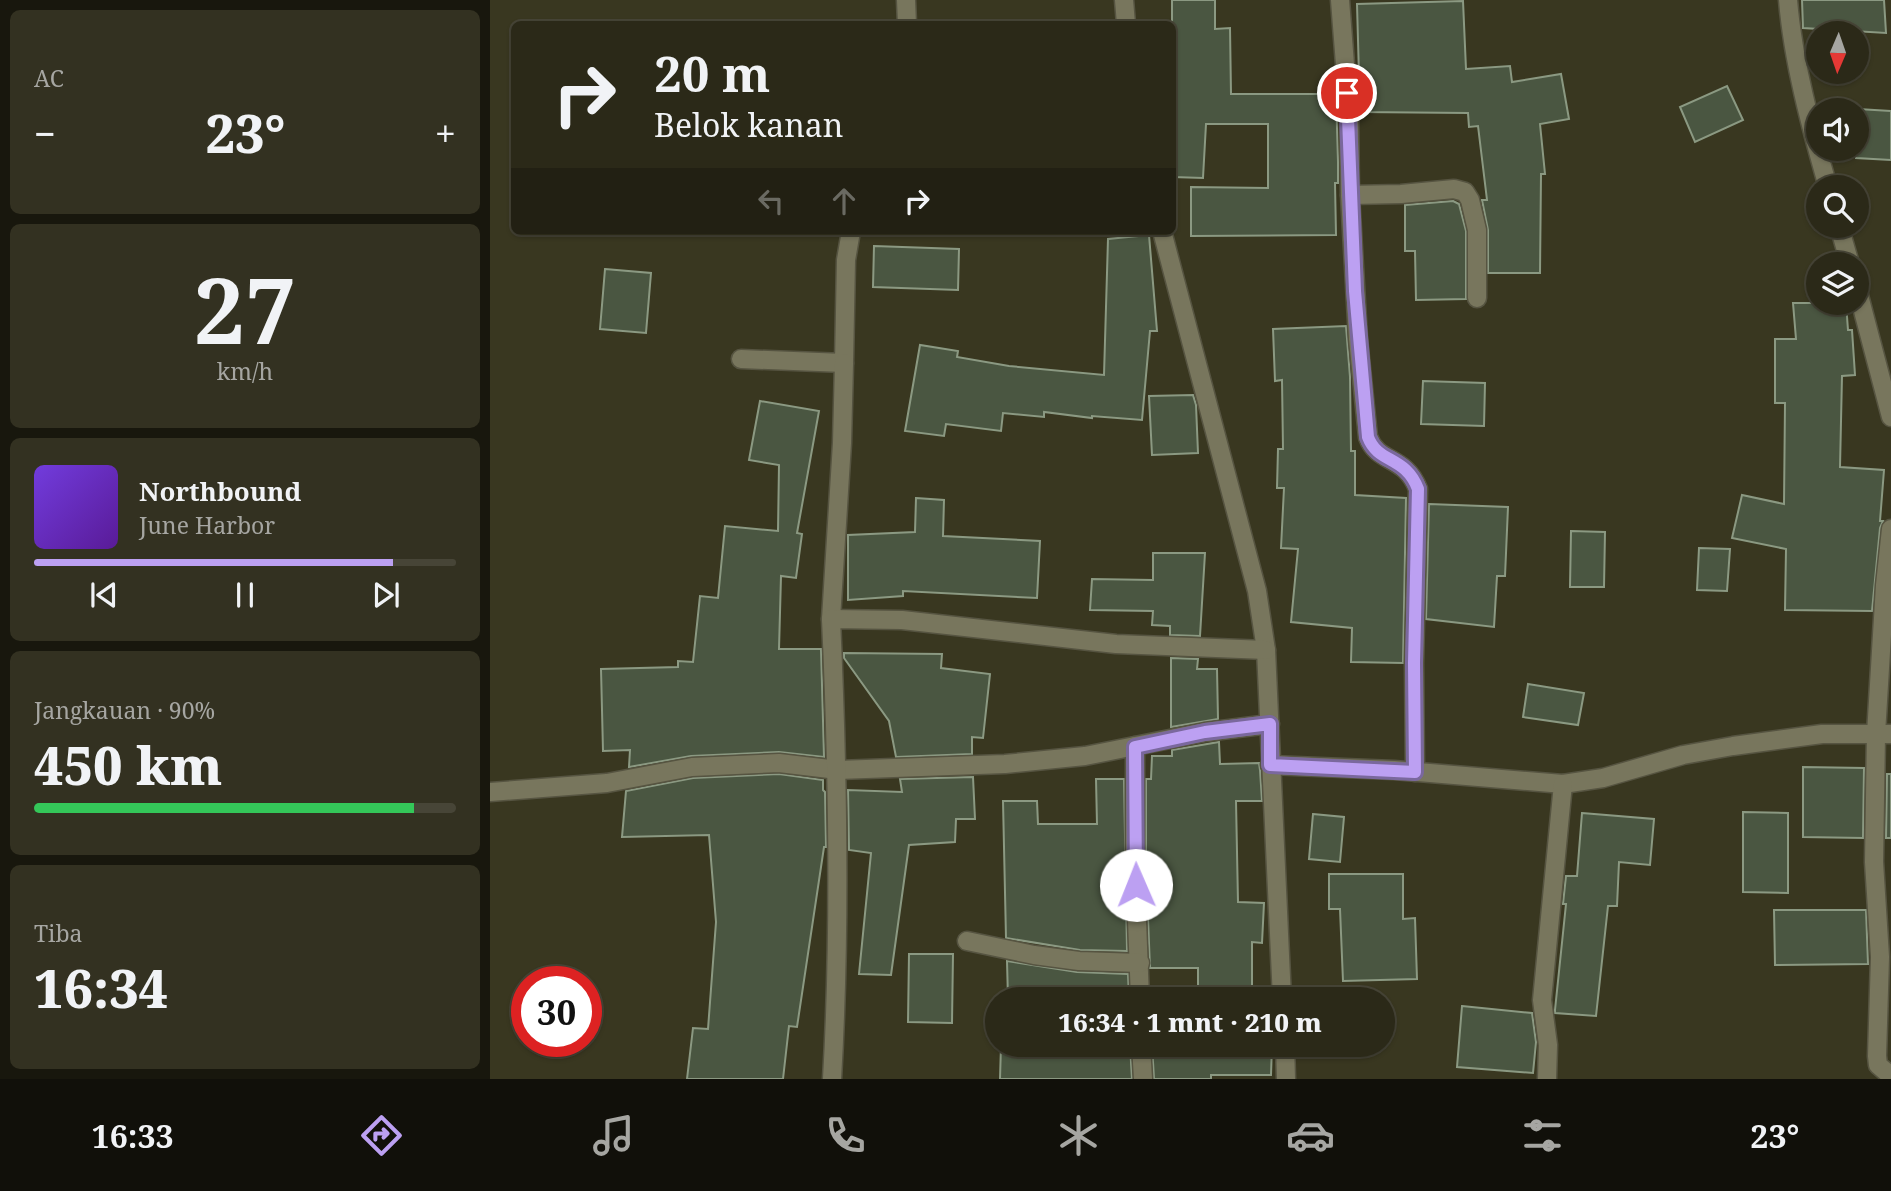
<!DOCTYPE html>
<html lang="id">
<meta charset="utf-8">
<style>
body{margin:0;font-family:"Noto Serif",serif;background:#333121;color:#f1f3f6;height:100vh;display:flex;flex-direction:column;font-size:26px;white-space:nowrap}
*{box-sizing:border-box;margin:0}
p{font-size:23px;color:#a6a6a2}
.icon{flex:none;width:38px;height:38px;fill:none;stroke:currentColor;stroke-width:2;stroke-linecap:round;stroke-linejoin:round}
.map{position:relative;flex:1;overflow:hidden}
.panel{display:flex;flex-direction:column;gap:10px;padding:10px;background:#18170d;width:490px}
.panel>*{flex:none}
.banner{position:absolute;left:21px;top:21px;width:665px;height:214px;border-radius:10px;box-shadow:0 2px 5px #0004,0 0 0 2px #474537;background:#2b2918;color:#f1f3f6;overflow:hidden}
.needle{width:46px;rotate:182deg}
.buttons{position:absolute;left:1316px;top:21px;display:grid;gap:14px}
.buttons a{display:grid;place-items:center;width:63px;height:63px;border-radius:50%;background:#2b2918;box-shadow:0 2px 5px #0004,0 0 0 2px #474537;font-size:35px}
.speed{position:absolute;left:21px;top:966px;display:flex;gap:14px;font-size:35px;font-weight:700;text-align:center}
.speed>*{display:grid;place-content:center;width:91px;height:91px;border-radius:50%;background:#2b2918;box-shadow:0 2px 5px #0004,0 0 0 2px #474537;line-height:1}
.speed .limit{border:10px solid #d22;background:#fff;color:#111}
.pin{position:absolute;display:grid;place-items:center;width:60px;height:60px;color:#fff;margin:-30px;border:4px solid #fff;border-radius:50%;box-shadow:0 2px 7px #0007}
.me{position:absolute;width:77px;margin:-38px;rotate:359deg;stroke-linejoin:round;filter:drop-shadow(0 0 5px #0008)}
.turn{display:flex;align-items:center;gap:24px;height:147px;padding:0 28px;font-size:32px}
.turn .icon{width:91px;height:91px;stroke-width:2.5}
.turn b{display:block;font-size:49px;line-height:60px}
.lanes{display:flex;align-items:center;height:66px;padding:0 28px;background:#0003;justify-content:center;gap:35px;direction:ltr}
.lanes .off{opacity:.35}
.big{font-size:52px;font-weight:800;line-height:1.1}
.panel .card{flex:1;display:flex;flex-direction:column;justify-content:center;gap:10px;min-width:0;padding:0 24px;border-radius:10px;background:#333121}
.panel .dial{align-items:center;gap:0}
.dial b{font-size:91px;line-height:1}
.song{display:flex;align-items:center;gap:21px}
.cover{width:84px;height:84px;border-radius:10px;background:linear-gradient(135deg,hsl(260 70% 55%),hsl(270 70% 35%))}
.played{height:7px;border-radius:4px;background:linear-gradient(90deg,#bca0f2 85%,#474537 85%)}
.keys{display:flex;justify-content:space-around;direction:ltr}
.heat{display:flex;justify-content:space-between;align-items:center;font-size:38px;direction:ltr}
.charge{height:10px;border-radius:5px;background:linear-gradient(90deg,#34c759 90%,#474537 0)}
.trip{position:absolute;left:495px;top:987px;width:410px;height:70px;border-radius:35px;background:#2b2918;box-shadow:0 2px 5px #0004,0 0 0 2px #474537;font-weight:800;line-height:70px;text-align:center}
.dock{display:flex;height:112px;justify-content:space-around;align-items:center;background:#11100a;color:#a6a6a2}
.dock .icon{width:49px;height:49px}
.dock .active{color:#bca0f2}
.dock b{font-size:32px;color:#f1f3f6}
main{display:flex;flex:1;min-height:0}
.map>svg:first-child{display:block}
.building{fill:#4a5641;stroke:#8b9982;stroke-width:2}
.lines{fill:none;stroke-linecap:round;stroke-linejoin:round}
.minor-casing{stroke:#565441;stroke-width:21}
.minor{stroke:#78765d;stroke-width:18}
.route-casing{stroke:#7a689d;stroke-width:18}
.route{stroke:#bca0f2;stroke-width:12}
</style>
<main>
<section class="panel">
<div class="card"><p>AC</p>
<div class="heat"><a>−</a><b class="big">23°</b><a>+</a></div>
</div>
<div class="card dial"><b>27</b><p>km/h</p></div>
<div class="card">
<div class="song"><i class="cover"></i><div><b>Northbound</b><p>June Harbor</p></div></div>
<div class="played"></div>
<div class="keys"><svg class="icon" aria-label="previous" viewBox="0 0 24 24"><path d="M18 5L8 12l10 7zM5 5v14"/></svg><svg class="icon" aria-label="pause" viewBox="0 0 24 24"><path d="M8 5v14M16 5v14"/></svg><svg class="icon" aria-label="next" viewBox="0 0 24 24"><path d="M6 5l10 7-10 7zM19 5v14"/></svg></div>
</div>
<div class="card"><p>Jangkauan · 90%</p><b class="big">450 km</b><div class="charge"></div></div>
<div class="card"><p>Tiba</p><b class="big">16:34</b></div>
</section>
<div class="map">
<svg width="1401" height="1079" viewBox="0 0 1401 1079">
<rect width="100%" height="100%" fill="#393720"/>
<g class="building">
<path d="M682,0H725V29L740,28L741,94H846L848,162V183H845L846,235L701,236V187L778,188V124H716L713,178L683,177L686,119H682Z"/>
<path d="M1312,0H1394L1396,33L1313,28Z"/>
<path d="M973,1L976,69L1020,66L1022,82L1071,74L1079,119L1050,124L1055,174H1051L1050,273H998V230L992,200H997L988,126L979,127L978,113L870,112L867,4Z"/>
<path d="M1237,86L1253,120L1205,142L1190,107Z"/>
<path d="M1368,109L1401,111V160L1366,158Z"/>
<path d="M963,201L969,204L976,231V299L926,300L925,251H915V205Z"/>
<path d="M659,235L667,331H660L652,420L602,416V418L554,412V417L513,413L511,431L456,424L454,436L415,431L430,345L468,351L467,357L519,366L614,375L618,239Z"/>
<path d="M384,246L469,249L468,290L383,287Z"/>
<path d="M115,269L161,273L156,333L110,329Z"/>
<path d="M1303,303H1356L1358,330H1362L1365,375L1352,376L1350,467L1394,470L1390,521H1393L1390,528L1382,611L1295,610L1296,549L1242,538L1252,495L1294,504L1295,403H1285V339H1306Z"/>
<path d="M856,326L860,377L861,451H865V495L916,498L913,663L861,662L862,628L801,622L808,549L791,548L794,488H787L788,449H793L792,380L785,381L783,329Z"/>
<path d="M933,381L995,383L994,426L931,424Z"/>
<path d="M703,395L706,405L708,453L662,455L659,396Z"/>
<path d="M270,401L329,411L307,533L312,534L306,578L291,576L289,649H331L334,757L289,752L201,756L139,767L140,750L113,751L111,669L188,667V661L203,662L210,596L228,598L235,526L288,531L289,465L259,460Z"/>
<path d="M426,498L454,500L453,536L550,541L547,598L413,591V596L358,600V535L425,532Z"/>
<path d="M939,504L1018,507L1015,576H1007L1004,627L936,619Z"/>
<path d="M1081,531L1115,532L1114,587H1080Z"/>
<path d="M1209,548L1240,549L1237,591L1207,590Z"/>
<path d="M663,553H715L710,636L680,635V626L662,625L663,611L600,610L602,579L663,580Z"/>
<path d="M354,653L452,654L451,668L500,674L493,738L482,737V754L406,757L399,721L354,658Z"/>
<path d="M681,658L708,659L707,669H727L728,719L681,727Z"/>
<path d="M1038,684L1094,693L1088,725L1033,717Z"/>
<path d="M729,742L730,764L769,763L770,770L772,801H746L748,902L774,903L772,943L762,942V999H708V968H660L656,868V779H661L662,756H682V750Z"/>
<path d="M1313,767L1374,768L1373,838L1313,837Z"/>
<path d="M289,774L333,780V790L335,792L336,847H334L307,1027L299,1026L293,1079H197L203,1028L218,1029L226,922L219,835L132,837L136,791L203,778Z"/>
<path d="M1397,774H1401V838H1396Z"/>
<path d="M483,777L485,819H466L465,842L419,845L401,975L369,974L381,853L359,850L358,790L412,792L410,779Z"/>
<path d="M606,779H634L637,951L590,950L516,938L513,801H547L548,824H607Z"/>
<path d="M1253,812L1298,813V893L1253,892Z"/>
<path d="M1092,813L1164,819L1160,865L1129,862L1127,906H1118L1106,1016L1065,1013V1010L1076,904H1073L1076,876H1087Z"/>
<path d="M823,814L854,817L850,862L819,859Z"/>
<path d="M839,874H913V919L925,918L927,979L853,981L850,909H839Z"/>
<path d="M1284,910H1376L1378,964L1285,965Z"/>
<path d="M419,954H463L462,1023L418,1022Z"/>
<path d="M517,961L587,972L638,974L639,999H518Z"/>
<path d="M972,1006L1042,1013L1046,1042L1043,1073L967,1067Z"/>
<path d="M511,1045H640L642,1079H510Z"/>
<path d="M662,1045H782L781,1075H721V1079H664Z"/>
</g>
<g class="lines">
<defs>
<g id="minor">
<path d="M416,0L417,24"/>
<path d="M634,0L636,24"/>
<path d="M850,0L859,116L860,195L911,194L964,189L975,192L980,200L987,230V298"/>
<path d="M1298,0C1303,61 1321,128 1338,187"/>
<path d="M860,195L868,339L878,437C888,464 915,455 928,489L924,663L925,772"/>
<path d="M1349,226L1360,264"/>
<path d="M672,231L767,591L776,650L792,999"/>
<path d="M1367,288L1401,417"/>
<path d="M251,359L354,363L356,260L361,231"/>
<path d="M1401,529L1395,585L1386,734L1384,862L1390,957L1387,1056L1388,1065L1401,1076"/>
<path d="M341,619L352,443L354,363"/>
<path d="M645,746V868L650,999"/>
<path d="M780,765L904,770L1073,784L1113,778L1193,755L1243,746L1332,734H1401"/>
<path d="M0,792L117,783L202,767L289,763L348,770L515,764L595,756L715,732L780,724"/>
<path d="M477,941L544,955L589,961L650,963"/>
<path d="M651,1045L653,1079"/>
<path d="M795,1045L796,1079"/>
<path d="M342,1079C351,926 348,773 341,619L412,620L626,644L776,650"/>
<path d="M1057,1079L1058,1045L1052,1000L1073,784"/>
</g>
</defs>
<use href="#minor" class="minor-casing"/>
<use href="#minor" class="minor"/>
</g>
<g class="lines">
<defs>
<path id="route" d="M646,885L645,747L715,732L780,724V765L925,772L924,663L928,489C915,455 888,464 878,437L865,291L857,93"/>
</defs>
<use href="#route" class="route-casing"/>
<use href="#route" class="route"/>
</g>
</svg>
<div class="buttons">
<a><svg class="needle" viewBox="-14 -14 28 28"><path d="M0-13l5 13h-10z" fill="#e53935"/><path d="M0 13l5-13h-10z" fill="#a6a6a2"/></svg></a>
<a><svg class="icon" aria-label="sound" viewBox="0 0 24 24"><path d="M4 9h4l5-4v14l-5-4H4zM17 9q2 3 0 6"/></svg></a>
<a><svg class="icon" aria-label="search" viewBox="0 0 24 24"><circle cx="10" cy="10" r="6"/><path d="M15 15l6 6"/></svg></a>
<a><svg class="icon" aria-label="layers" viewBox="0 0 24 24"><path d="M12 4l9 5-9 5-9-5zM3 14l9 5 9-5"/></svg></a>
</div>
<div class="speed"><div class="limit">30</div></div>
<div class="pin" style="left:857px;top:93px;background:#d93025"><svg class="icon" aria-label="arrive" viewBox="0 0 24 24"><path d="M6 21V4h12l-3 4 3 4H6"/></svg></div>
<svg class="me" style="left:646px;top:885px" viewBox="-20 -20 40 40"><circle r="19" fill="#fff"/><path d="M0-13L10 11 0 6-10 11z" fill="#bca0f2"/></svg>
<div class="trip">16:34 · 1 mnt · 210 m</div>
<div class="banner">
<div class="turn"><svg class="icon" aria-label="right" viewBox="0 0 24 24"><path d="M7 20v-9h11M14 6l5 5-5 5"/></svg><div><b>20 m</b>Belok kanan</div></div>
<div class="lanes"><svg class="icon off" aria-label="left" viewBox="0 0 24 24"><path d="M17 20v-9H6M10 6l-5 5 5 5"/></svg><svg class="icon off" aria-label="ahead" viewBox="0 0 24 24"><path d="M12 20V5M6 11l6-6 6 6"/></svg><svg class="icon" aria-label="right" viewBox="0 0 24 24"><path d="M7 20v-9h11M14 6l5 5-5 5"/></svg></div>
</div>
</div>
</main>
<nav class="dock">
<b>16:33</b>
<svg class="icon active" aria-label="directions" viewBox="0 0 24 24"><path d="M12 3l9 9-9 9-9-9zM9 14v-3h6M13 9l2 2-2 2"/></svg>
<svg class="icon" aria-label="music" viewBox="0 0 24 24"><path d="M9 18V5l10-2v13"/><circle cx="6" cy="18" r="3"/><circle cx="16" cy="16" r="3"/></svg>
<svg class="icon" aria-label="phone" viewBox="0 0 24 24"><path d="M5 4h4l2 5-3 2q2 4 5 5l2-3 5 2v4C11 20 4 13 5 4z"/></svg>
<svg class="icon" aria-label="climate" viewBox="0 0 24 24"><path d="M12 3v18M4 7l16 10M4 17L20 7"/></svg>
<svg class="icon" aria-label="car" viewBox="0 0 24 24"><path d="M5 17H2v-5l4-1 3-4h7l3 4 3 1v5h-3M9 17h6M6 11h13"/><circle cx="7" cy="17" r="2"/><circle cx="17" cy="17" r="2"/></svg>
<svg class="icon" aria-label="filters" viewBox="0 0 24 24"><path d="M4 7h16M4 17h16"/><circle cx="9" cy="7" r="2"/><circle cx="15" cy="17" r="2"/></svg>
<b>23°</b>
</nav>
